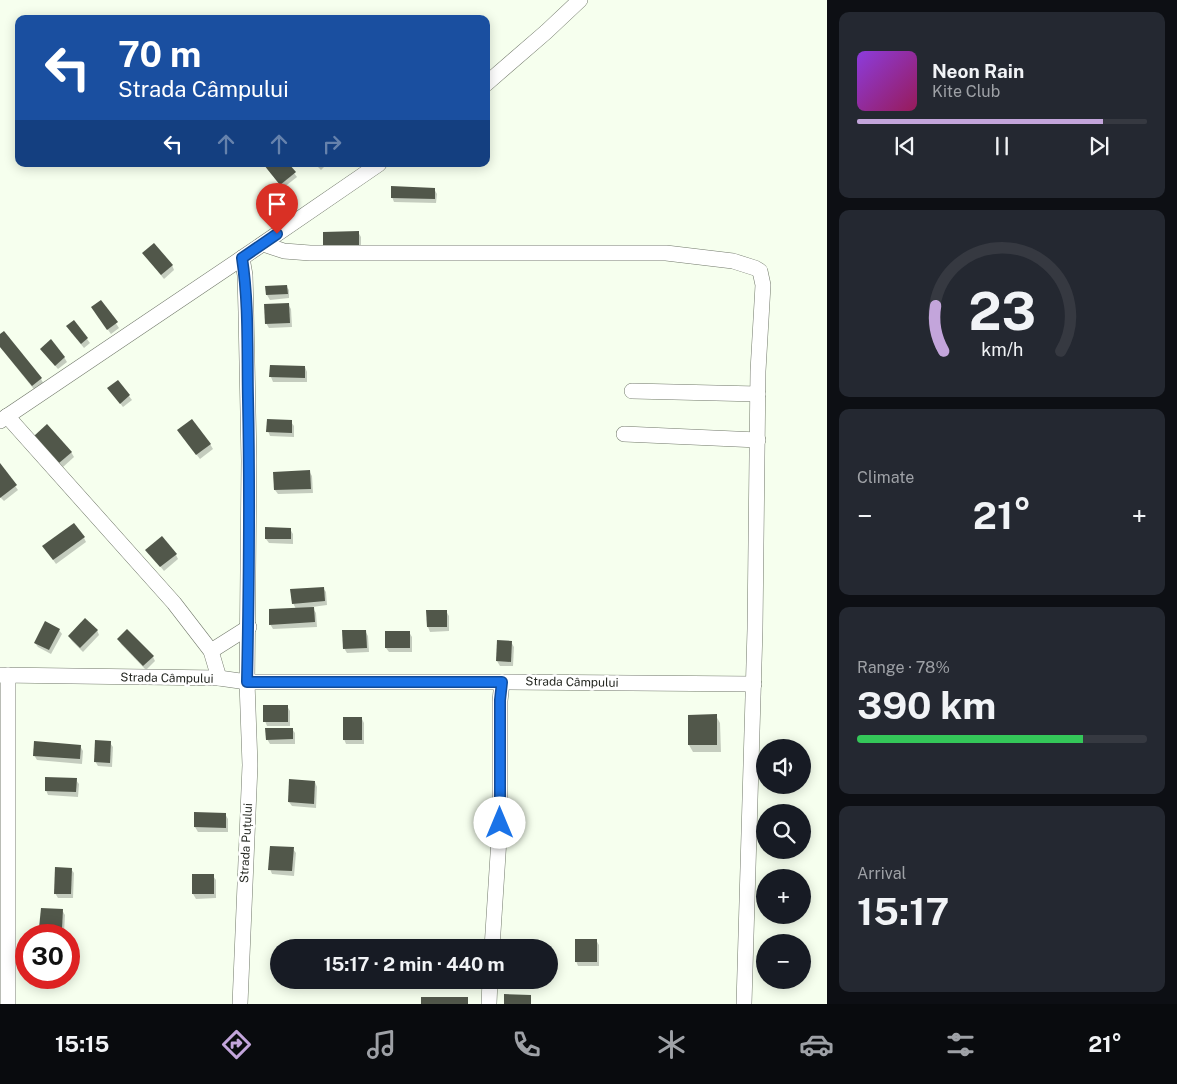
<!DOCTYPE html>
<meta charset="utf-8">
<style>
body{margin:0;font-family:"Public Sans",sans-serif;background:#242831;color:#f1f3f6;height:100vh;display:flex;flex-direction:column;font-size:19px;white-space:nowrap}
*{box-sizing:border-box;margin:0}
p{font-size:16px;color:#9ea1a6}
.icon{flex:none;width:28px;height:28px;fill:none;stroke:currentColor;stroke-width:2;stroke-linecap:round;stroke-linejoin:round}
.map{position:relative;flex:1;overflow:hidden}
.drawer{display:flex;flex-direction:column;gap:12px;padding:12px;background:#0d0f14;width:350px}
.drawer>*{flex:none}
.guide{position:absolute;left:15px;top:15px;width:475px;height:152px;border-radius:10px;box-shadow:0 2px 12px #0003;background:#1a4fa0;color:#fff;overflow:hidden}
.controls{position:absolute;left:756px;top:739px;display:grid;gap:10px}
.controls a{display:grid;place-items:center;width:55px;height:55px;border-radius:50%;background:#171b24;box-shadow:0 2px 12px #0003;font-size:25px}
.speed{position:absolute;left:15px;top:924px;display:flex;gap:10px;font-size:25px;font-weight:700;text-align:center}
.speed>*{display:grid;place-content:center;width:65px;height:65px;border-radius:50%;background:#171b24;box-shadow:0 2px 12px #0003;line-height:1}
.speed .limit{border:8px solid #d22;background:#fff;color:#111}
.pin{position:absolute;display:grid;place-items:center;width:42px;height:42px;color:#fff;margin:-51px -21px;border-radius:50% 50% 50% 0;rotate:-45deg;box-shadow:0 0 5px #0007}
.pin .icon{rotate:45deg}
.me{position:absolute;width:55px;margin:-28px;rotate:0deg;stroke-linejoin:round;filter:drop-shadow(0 0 4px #0008)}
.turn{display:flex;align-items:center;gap:18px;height:105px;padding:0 20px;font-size:22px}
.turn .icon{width:65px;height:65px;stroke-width:2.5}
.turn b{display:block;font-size:35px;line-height:42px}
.lanes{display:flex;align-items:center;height:48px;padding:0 20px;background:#0003;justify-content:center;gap:25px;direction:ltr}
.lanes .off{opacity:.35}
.big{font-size:38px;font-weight:700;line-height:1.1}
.drawer .widget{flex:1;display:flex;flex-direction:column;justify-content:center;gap:8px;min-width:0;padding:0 18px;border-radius:10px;background:#242831}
.drawer .dial{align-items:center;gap:0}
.dial svg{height:130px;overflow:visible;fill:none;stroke:#363941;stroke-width:7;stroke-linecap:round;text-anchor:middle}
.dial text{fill:#f1f3f6;stroke:none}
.song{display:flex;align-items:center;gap:15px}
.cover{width:60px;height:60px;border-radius:8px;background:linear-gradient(135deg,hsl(270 70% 55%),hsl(330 70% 35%))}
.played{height:5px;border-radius:2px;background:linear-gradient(90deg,#c3a5db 85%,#363941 85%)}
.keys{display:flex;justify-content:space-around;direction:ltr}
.heat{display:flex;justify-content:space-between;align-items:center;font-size:28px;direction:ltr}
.charge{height:8px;border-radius:4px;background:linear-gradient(90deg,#34c759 78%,#363941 0)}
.trip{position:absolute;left:270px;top:939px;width:288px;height:50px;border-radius:25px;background:#171b24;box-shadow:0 2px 12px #0003;font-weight:700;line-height:50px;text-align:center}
.menu{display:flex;height:80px;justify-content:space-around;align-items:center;background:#090b0e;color:#9ea1a6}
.menu .icon{width:35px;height:35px}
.menu .on{color:#c3a5db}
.menu b{font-size:22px;color:#f1f3f6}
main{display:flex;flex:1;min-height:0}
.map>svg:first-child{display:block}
.shadow{fill:#0003}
.building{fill:#51574a}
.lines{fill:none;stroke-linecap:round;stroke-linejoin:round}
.minor-casing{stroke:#72796b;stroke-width:16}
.minor{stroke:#fff;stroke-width:15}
.route-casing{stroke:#114b97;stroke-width:12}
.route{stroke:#1a73e8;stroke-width:9}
.labels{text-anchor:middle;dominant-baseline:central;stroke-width:5;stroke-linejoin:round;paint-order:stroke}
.street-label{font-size:12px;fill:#262923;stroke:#fff}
</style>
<main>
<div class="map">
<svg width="827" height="1004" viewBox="0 0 827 1004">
<rect width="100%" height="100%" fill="#f6ffee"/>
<g class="shadow">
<path d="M267,164H287L297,177L283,188L268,170L265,165Z"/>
<path d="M315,164H327L321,170Z"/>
<path d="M457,164H474L459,167Z"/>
<path d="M434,189L437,194L436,203L394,202L392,197Z"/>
<path d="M358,232L361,237V249L327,251Z"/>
<path d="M144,254L172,265L174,270L164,279Z"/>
<path d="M286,286L289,290V298L270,300L267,295L266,287Z"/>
<path d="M101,301L119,328L111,334L95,312Z"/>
<path d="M288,304L291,309L292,327L269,328L266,323Z"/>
<path d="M70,331L87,339L90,343L84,348Z"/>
<path d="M0,335L41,379L45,386L37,393L0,347Z"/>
<path d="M44,353L64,357L67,362L58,369Z"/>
<path d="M305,367L307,372V382H273L271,377Z"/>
<path d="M112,393L129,396L132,400L123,407Z"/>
<path d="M291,422L294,426V437L270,436L268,431Z"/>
<path d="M181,435L210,444L213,449L200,459Z"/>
<path d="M39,441L71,452L74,457L63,467Z"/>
<path d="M0,465L18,490L4,501L0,497Z"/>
<path d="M309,471L312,476L313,493L278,494L275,490Z"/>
<path d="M290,529L293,534V544L269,543L266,539Z"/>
<path d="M84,538L86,542L56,564L47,551Z"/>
<path d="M150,554L176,555L178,559L164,571Z"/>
<path d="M323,588L326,592L327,605L312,607L316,613L317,627L273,629L270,624L296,609L293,603Z"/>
<path d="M446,611L449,616V631L430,632L428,627V612Z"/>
<path d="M59,630L62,634L51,654L38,647L35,643Z"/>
<path d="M97,630L99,635L83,652L72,641L69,636Z"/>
<path d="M365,631L368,636L369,652L347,653L344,648Z"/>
<path d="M409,632L412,637V652H389L386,648Z"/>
<path d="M118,639L153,657L155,661L146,670L121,644Z"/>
<path d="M498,642H511L514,647L513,666H500L497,661Z"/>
<path d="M287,706L290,711V726H267L265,721Z"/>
<path d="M716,716L720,723L721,752H693L689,745Z"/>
<path d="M362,719L364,723V744H346L344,739Z"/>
<path d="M292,729L295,733V744H270L267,739Z"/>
<path d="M110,743L113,747L112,767L98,766L95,761Z"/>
<path d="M80,746L83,751L82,764L37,760L34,755Z"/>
<path d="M76,780L79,784L78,797L48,795L46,790Z"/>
<path d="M315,782L317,787L316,808L292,806L289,802Z"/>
<path d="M196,814H225L228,819V832H198L195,827Z"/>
<path d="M293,849L296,853L294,876L272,874L270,869Z"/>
<path d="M71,869L74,873L73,898H58L55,893Z"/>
<path d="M193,876H213L216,880V898L196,899L193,894Z"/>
<path d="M62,910L65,915L64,933L43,932L41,927Z"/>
<path d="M596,940L599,945V966H578L576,961Z"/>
<path d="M24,947H26V962L24,958Z"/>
<path d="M410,980H423V984H412Z"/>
<path d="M512,980H531V982Z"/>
</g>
<g class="building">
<path d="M265,164H289L296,172L280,185L264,165Z"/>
<path d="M391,186L435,188V199L391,198Z"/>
<path d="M359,231V245L323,247V232Z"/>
<path d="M154,243L173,265L161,275L142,253Z"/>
<path d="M287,285L288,294L266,295L265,286Z"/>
<path d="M101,300L118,322L107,330L91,307Z"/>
<path d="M289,303L290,323L265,324L264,304Z"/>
<path d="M74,320L88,338L81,344L66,326Z"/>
<path d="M4,331L42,378L32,386L0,347V334Z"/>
<path d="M51,339L65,357L55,366L40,349Z"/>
<path d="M270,365L305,366V378L269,377Z"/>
<path d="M118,380L130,395L120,404L107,388Z"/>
<path d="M192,419L211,444L196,455L177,430Z"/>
<path d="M267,419L292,420V433L266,432Z"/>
<path d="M47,424L72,452L59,463L34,436Z"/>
<path d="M0,463L17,485L0,498Z"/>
<path d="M310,470L311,489L274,490L273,472Z"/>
<path d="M74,523L85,537L53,560L42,546Z"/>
<path d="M265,527L291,528V539H265Z"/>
<path d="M162,536L177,554L160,567L145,550Z"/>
<path d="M324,587L325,601L292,604L290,589Z"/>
<path d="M314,607L315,622L269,625V609Z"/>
<path d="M426,610H447V627H427Z"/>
<path d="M85,618L98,630L80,648L68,636Z"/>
<path d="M45,621L60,629L49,650L34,643Z"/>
<path d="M127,629L154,656L143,666L117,639Z"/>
<path d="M342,630H366L367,648L343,649Z"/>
<rect x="385" y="631" width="25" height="17"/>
<path d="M497,640L512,641L511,662L496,661Z"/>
<rect x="263" y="705" width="25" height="17"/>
<path d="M717,714V745H688V715Z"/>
<rect x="343" y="717" width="19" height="23"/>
<path d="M265,728H293V739L266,740Z"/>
<path d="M95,740L111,741L110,763L94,762Z"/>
<path d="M34,741L81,745L80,759L33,756Z"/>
<path d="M45,777L77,778L76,792L45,791Z"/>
<path d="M289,779L315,781L314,804L288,802Z"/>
<path d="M194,812L226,813V828L194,827Z"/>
<path d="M270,846L294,847L292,871L268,870Z"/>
<path d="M55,867L72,868L71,894H54Z"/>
<rect x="192" y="874" width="22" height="20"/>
<path d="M41,908L63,909L62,929L39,928Z"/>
<rect x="575" y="939" width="22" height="23"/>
<path d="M504,994L531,995V1004H504Z"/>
<rect x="421" y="997" width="47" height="7"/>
</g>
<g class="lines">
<defs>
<g id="minor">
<path d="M486,84L546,32L580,0"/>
<path d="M263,244L284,251L310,253H666L733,261L755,268L760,271L763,285L758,371L755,629L744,1004"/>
<path d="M632,391L758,394"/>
<path d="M7,416L174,603L211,651L219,678"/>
<path d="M0,421L242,258L379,164"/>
<path d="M624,434L758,440"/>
<path d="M211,651L249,627"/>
<path d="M0,675L219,678L247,682H502L754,684"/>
<path d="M492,948L500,823V701L502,682"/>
<path d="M8,1004V675"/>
<path d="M240,1004L250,765L247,682L249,461L246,312L245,275L242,258"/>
<path d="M489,1004L490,980"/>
</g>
</defs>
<use href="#minor" class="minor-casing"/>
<use href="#minor" class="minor"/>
</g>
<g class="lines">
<defs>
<path id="route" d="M277,234L242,258C249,304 247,352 248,399C250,493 249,587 247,682H502L500,700V823"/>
</defs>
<use href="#route" class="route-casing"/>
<use href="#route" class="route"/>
</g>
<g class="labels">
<g class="street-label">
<text transform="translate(167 678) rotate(1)">Strada Câmpului</text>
<text transform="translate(572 682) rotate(1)">Strada Câmpului</text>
<text transform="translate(246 843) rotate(-87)">Strada Puțului</text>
</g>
</g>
</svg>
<div class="controls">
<a><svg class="icon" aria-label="sound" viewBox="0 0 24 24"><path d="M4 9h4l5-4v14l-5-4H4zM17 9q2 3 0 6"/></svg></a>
<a><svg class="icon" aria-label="search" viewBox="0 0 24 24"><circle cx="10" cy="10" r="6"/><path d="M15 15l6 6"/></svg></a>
<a>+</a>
<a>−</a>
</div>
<div class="speed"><div class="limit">30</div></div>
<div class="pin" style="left:277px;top:234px;background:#d93025"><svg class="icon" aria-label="arrive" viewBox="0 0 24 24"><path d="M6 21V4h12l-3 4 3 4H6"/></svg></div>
<svg class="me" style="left:500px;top:823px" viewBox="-20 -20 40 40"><circle r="19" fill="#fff"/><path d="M0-13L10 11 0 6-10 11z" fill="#1a73e8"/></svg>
<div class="trip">15:17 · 2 min · 440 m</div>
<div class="guide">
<div class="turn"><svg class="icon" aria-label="left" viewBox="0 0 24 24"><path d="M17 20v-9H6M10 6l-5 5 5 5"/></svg><div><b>70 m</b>Strada Câmpului</div></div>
<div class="lanes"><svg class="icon" aria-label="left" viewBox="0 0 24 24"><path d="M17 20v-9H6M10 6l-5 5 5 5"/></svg><svg class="icon off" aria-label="ahead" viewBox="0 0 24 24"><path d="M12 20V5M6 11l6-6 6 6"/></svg><svg class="icon off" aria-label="ahead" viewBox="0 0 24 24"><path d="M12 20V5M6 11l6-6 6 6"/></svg><svg class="icon off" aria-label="right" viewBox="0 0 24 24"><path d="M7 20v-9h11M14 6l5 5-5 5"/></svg></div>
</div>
</div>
<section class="drawer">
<div class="widget">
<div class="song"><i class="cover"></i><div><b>Neon Rain</b><p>Kite Club</p></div></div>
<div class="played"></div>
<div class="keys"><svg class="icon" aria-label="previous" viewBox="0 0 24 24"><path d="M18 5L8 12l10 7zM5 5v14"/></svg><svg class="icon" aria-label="pause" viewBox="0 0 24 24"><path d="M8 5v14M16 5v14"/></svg><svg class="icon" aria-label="next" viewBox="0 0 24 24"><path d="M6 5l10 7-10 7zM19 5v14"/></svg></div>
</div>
<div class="widget dial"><svg viewBox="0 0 100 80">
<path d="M14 69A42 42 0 1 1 86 69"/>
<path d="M14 69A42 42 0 0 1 9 41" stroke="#c3a5db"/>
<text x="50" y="56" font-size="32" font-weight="700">23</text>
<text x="50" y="72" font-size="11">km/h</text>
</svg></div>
<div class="widget"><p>Climate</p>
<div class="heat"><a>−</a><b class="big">21°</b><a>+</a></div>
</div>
<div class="widget"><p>Range · 78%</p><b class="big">390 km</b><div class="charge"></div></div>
<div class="widget"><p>Arrival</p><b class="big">15:17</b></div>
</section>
</main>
<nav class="menu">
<b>15:15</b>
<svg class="icon on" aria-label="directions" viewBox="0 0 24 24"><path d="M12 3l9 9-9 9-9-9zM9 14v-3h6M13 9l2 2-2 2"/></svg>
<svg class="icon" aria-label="music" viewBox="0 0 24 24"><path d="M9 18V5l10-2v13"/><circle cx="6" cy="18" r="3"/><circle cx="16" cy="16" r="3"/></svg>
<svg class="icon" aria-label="phone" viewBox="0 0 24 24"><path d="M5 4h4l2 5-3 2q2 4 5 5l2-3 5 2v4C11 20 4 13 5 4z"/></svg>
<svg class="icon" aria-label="climate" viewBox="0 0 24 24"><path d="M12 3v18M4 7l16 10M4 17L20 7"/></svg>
<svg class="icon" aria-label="car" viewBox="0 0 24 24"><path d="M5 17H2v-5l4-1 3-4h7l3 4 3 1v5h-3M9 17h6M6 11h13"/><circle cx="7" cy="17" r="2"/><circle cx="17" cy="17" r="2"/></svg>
<svg class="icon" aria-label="filters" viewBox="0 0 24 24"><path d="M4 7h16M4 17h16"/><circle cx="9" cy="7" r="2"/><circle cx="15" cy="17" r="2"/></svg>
<b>21°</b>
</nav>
